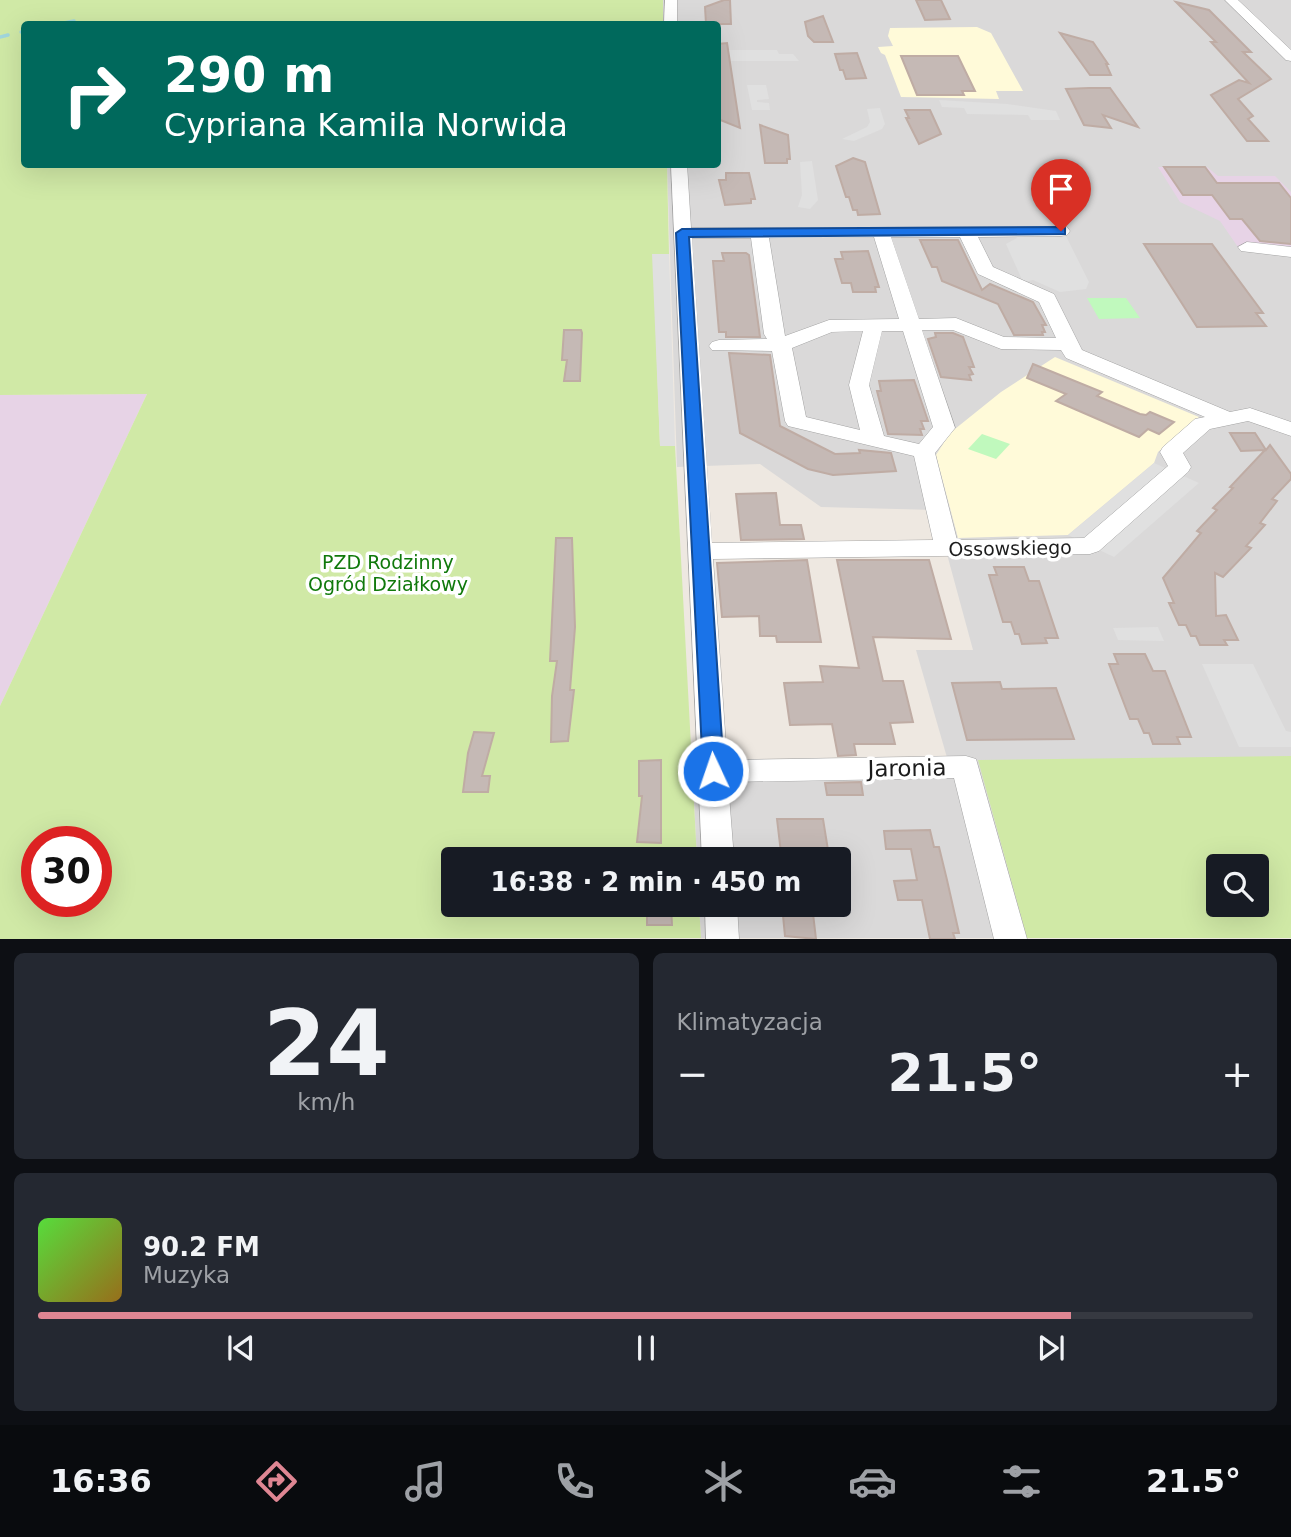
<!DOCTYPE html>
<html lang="pl">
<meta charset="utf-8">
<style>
body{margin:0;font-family:"DejaVu Sans",sans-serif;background:#242831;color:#f1f3f6;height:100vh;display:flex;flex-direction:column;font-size:26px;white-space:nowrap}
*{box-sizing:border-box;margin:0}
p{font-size:23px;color:#9ea1a6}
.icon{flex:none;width:38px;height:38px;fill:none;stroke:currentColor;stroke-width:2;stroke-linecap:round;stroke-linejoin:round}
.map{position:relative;height:939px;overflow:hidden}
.panel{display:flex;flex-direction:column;gap:14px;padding:14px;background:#0d0f14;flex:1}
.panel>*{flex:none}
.top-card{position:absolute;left:21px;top:21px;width:700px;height:147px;border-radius:7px;box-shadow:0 7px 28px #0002;background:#00695c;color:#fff;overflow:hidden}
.buttons{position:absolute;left:1206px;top:854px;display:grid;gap:14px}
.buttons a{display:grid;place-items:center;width:63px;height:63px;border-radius:7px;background:#171b24;box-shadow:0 7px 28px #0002;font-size:35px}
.speed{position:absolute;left:21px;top:826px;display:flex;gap:14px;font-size:35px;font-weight:700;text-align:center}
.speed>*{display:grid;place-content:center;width:91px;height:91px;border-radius:50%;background:#171b24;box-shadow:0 7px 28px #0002;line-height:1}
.speed .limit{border:10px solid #d22;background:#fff;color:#111}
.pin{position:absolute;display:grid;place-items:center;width:60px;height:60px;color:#fff;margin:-72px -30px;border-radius:50% 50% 50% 0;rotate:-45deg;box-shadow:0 0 7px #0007}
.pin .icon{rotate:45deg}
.me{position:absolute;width:77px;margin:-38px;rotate:357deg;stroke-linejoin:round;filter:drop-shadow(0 0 5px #0008)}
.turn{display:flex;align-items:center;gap:24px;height:147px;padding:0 28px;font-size:32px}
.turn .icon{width:91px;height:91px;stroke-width:2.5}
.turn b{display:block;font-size:49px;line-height:60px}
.big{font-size:52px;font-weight:600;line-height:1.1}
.panel .card{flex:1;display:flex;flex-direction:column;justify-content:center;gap:10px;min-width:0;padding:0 24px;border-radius:10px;background:#242831}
.panel .dial{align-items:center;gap:0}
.dial b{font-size:91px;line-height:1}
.song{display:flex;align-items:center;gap:21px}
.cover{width:84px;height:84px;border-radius:10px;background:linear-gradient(135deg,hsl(110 70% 55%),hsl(40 70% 35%))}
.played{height:7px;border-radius:4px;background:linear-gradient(90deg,#df8693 85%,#363941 85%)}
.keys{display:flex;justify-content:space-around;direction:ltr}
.heat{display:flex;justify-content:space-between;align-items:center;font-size:38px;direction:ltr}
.panel .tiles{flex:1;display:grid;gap:14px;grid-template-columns:1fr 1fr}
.card:last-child{grid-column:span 2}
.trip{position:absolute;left:441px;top:847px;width:410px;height:70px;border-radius:7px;background:#171b24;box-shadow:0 7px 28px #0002;font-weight:600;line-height:70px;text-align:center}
.tabs{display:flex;height:112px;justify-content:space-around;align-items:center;background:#090b0e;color:#9ea1a6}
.tabs .icon{width:49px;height:49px}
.tabs .current{color:#df8693}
.tabs b{font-size:32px;color:#f1f3f6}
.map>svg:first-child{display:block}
.residential{fill:#dad9d9;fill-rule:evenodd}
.industrial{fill:#e7d3e6}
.education{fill:#fffad9}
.grass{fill:#d0e9a6;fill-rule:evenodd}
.park{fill:#c0f9bd}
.parking{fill:#e0e0e0}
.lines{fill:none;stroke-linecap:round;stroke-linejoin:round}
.stream{stroke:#a1d6dc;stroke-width:3.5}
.building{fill:#c5b9b5;stroke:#bfaca4;stroke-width:2}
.street-casing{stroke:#a3a3a3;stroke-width:1}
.street{fill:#fff;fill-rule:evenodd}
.route{fill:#1a73e8;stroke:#114b97;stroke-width:2}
.labels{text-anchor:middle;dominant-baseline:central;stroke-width:7;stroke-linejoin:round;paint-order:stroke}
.street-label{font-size:19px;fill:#1c1c1c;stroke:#fff}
.park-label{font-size:19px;fill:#10790b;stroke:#fff}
.near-street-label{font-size:23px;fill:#1c1c1c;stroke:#fff}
</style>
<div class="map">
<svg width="1291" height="939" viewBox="0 0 1291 939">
<rect width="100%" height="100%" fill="#eee8e1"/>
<path class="residential" d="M663,0H1291V938H701L699,905H838V859H697L692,760L948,761L916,650H973L935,510L821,507L760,464L677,467L667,165L718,164V24H663ZM1218,866H1256V905H1218Z"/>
<g class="industrial">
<path d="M1158,167H1207L1218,176H1275L1291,192V256L1240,250L1220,221L1180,202Z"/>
<path d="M147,394L0,706V395Z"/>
</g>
<g class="education">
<path d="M977,27L991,33L1023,91H996L999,99L901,97L885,55L881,53L878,47L893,46L888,36L890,28Z"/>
<path d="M1055,357L1199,417L1158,452L1154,463L1068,535L958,538L936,455L950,433L1001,392Z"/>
</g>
<g class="grass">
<path d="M0,0H663V24H24V164L667,165L669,254H653L660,446H675L697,859H453V905H699L701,938L0,939V706L147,394L0,395ZM37,842H96V901H37Z"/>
<path d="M1291,756V938H1027L978,760ZM1218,866H1256V905H1218Z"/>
</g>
<g class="park">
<path d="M1087,298H1126L1140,318L1099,319Z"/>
<path d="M982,434L1010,444L996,459L968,449Z"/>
</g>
<g class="parking">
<path d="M718,50H777L779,54H793L799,61H718Z"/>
<path d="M747,85H766L769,99L757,100V102L769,103L770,110H752Z"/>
<path d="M939,100L1007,104L1056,111L1060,120H1031L1028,115L967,114L964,108L942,107Z"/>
<path d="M880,108L885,124L882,129L854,141L842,139L867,127L870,122L867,109Z"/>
<path d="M812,161L818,200L810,209L798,207L802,195L800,162Z"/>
<path d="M1062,228L1089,282L1086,289L1060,292L1033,280L1023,282L1006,244L1017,238L1012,229Z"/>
<path d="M652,254H669L675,446H660Z"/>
<path d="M1154,463L1199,483L1114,557L1068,535Z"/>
<path d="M1158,627L1164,641L1118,640L1113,628Z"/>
<path d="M1202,664H1253L1286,731L1291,732V747H1239Z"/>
</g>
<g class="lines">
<g class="stream">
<path d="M59,24L74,21"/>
<path d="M21,32H24"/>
<path d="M0,37L8,35"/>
</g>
</g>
<g class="building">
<path d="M724,0H730L731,24H706L705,7Z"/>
<path d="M916,0H941L950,19L925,20Z"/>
<path d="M1176,2L1209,10L1251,52H1243L1271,79L1238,99L1253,116L1248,119L1268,141H1247L1211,95L1239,80L1249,83L1211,42H1216Z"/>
<path d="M823,16L833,42H814L808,36L805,22Z"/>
<path d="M1060,33L1093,42L1108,64H1106L1111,75H1090Z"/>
<path d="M727,43L740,128L718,119V44Z"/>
<path d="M857,53L866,78L846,79L843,70H840L835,54Z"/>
<path d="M901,56H958L975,91H962L964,95H917Z"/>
<path d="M1089,88H1110L1138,127L1103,115L1111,128L1084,125L1066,89Z"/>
<path d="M905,110H930L941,134L919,144L906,118H909Z"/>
<path d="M760,125L788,135L790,159H787V163H765Z"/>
<path d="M853,158L865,162L880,214L858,215L857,210H853L849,197H846L836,166Z"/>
<path d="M1164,167H1205L1217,183H1279L1291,198V244L1260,241L1242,219H1230L1212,195H1183Z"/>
<path d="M726,173H749L755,199H751V203L725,205L719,180H726Z"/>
<path d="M920,240H958L982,290L990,284L1033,302L1046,325H1042L1045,332H1042L1043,335H1014L998,304L942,281L937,267H932Z"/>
<path d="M1144,244H1212L1263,313H1256L1266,326L1197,327Z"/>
<path d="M868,251L879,287H875L876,292H853L851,283H842L835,259H843L841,252Z"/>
<path d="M722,253H746L749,255L760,337H726V332H719L713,261H724Z"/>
<path d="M564,330H581L582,333L580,381H564L567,360H562Z"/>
<path d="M935,333H953L963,337L974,367H969L973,374L969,375L971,380L941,377L928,339L936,337Z"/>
<path d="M729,353L770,355L780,426L835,454L860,453L859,450L891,453L896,471L833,475L808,469L740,433Z"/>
<path d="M1033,364L1102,392L1097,396L1140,414L1146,415L1150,412L1174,422L1159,434L1148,429L1139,437L1056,401L1066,394L1027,378Z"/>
<path d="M914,380L928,421H921L924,429H920L922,435L888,434L877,391H881L879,381Z"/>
<path d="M1230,433H1255L1266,450L1270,445L1291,474V479L1272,499L1277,501L1260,523L1265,525L1246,546L1251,548L1223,577L1215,573L1216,616L1226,615L1238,640H1224L1227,645H1200L1196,636H1191L1186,625H1179L1169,603H1174L1163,578L1201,533L1197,531L1217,510L1213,508L1233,488L1230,487L1265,450L1241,451Z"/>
<path d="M776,493L780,525H801L804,539L741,540L736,494Z"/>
<path d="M556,538H572L575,627L570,690H574L568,741L551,742L552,696L557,661H550Z"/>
<path d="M807,560L821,642H777L776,636H760L759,616L722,617L717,563Z"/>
<path d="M837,560H929L951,639L873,637L883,681H903L913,722L890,723L895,744H854L856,755L838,756L832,724L790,725L784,683L823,682L820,666L859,668Z"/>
<path d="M994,567H1024L1029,581H1039L1058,638H1045L1047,643L1022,644L1019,634H1015L1011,622H1003L989,575H997Z"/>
<path d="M1114,654H1145L1153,671H1165L1191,737H1177L1180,744H1153L1149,733H1144L1138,719H1130L1109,664H1118Z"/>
<path d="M1000,682L1002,689L1056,688L1074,739L967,740L952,683Z"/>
<path d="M474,732L494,733L482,776H490L488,792H463L468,753Z"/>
<path d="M661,760V843L637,842L642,796H639V761Z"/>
<path d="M861,782L863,795H827L825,783Z"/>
<path d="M777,819H823L828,850L781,853Z"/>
<path d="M930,830L934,847H939L947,880L959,933H953L955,939H930L922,900H898L894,881L917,880L911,849H886L884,831Z"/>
<path d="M647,905H671L672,925H647Z"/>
<path d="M782,905H812L816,939L785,936Z"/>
</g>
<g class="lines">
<defs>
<g id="street">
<path d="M665,0H677V24H664Z"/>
<path d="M1225,0H1238L1291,50V61L1286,60Z"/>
<path d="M671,164H687L691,228L1067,227L1070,231L1067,235L1061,236L978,237L993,267L1054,294L1082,350L1230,412L1250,408L1291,422V436L1248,421L1210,429L1183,453L1191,467L1188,472L1099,551L1090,554L713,559L727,760L966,756L976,759L1027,939H994L954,778L728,782L734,859H702ZM874,237L899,319L829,320L785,336L769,238ZM891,237H960L978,274L1039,302L1056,338L1004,337L956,318L919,319ZM692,238H751L764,334L767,339L719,340L712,342L709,346L712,350L772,351L785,421L788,426L914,456L933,540L712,543ZM922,330H953L1001,349L1061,350L1066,358L1205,417L1195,419L1163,447L1160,452L1168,466L1084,538L957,540L935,453L955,428ZM863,331L849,385L860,430L806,417L792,348L832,332ZM882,331H903L933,427L919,444L884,436L869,385Z"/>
<path d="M1247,242L1291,247V257L1241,251L1238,247Z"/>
<path d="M705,905H737L739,939H706Z"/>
</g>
</defs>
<use href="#street" class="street-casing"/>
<use href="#street" class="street"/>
</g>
<path class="route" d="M1061,227L1065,228V234L689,237L724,771L721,776L713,778L706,776L703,771L676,233L682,229Z"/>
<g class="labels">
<g class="street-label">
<text transform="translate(1010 548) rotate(-1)">Ossowskiego</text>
</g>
<g class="park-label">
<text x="388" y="562">PZD Rodzinny<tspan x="388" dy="22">Ogród Działkowy</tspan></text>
</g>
<g class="near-street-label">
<text transform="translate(907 768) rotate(-1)">Jaronia</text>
</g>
</g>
</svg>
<div class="buttons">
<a><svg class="icon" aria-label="search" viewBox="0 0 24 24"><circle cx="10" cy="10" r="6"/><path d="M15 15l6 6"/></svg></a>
</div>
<div class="speed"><div class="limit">30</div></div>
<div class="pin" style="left:1061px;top:231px;background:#d93025"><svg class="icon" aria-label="arrive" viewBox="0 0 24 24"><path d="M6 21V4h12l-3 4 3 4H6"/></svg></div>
<svg class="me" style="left:713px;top:771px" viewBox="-20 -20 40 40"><circle r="17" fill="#1a73e8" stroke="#fff" stroke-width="3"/><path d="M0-11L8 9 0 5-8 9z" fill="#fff"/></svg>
<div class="trip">16:38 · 2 min · 450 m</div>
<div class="top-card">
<div class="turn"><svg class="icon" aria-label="right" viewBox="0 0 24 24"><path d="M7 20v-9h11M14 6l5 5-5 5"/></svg><div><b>290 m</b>Cypriana Kamila Norwida</div></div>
</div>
</div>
<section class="panel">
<div class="tiles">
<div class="card dial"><b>24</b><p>km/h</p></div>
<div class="card"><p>Klimatyzacja</p>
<div class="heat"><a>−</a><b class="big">21.5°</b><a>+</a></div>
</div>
<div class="card">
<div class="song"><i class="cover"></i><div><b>90.2 FM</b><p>Muzyka</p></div></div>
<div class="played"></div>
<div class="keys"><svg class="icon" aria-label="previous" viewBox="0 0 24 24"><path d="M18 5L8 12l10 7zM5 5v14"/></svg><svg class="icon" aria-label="pause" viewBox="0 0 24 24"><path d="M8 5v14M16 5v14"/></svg><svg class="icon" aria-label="next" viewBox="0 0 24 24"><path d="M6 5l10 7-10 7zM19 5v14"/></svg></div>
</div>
</div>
</section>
<nav class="tabs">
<b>16:36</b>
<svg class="icon current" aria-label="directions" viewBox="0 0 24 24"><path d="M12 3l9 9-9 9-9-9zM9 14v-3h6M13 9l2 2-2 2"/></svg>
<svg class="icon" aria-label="music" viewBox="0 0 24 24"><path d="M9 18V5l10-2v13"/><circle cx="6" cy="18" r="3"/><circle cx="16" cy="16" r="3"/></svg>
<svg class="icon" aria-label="phone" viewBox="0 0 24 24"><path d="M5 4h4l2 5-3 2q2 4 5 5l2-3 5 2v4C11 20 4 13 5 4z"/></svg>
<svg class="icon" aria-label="climate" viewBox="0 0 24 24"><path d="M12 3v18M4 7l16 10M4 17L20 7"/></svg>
<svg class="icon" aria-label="car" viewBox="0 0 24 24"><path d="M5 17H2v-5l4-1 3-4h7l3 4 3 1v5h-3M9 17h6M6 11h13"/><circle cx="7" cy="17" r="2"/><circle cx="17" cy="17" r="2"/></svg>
<svg class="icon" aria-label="filters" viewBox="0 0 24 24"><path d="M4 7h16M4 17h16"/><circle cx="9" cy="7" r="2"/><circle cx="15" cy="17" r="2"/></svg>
<b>21.5°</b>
</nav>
